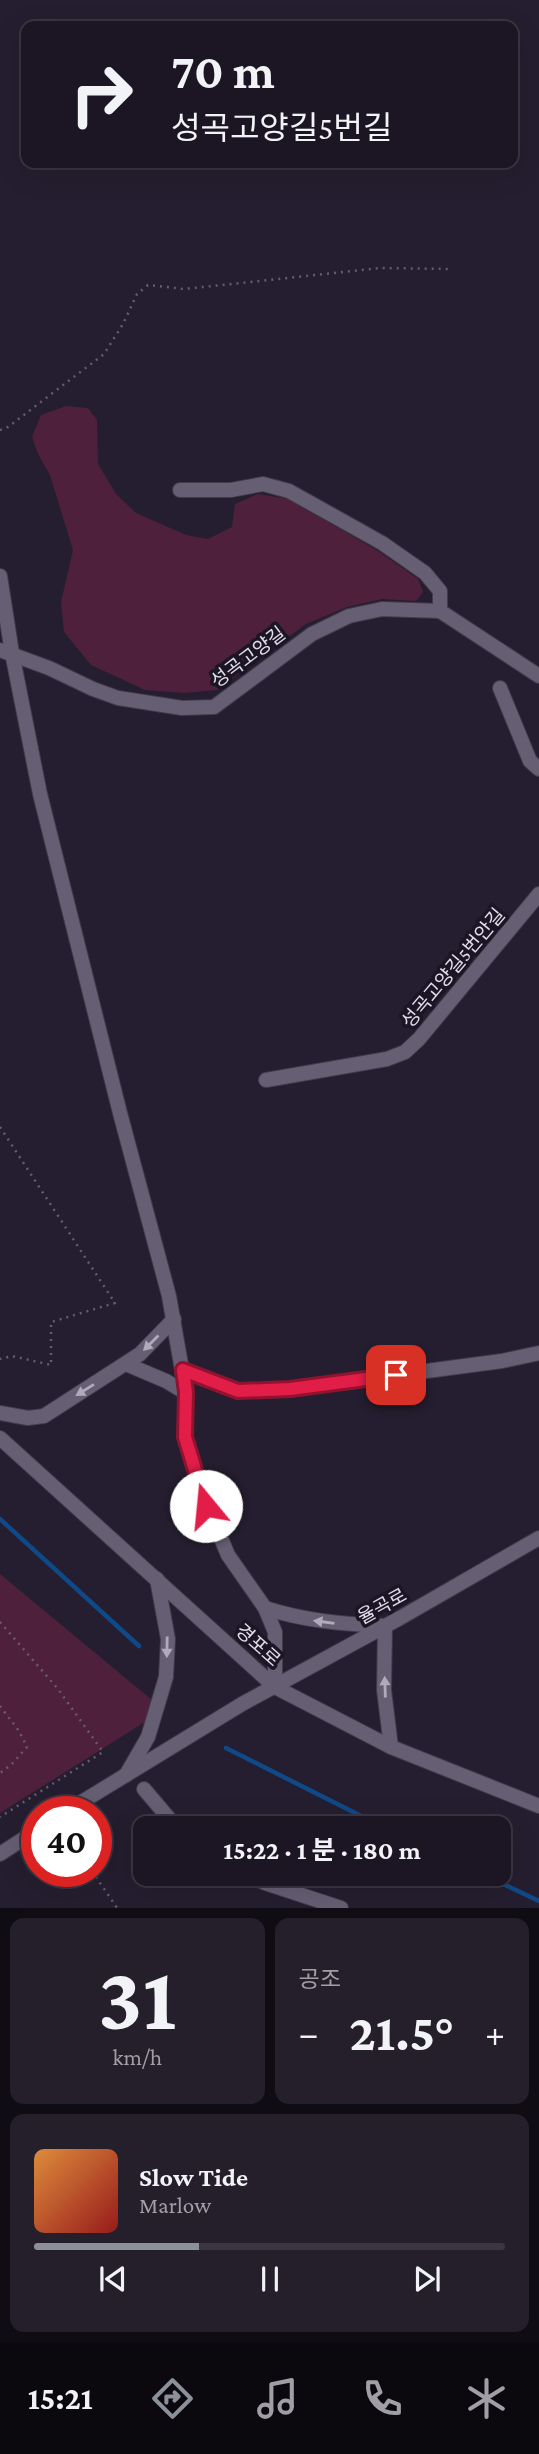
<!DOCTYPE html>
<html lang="ko">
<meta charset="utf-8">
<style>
body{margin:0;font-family:"Crimson Pro","Noto Sans KR",serif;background:#251f2c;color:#f1f3f6;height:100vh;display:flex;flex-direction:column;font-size:26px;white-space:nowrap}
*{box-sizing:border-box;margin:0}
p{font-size:23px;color:#a09fa6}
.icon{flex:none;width:38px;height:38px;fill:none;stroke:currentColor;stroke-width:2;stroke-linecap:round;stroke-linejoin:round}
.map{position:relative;height:1908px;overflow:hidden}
.panel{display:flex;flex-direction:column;gap:10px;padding:10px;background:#0f0c14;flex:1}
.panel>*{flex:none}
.hud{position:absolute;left:21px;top:21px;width:497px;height:147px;border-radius:14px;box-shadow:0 7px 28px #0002,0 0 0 2px #3a3541;background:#1c1624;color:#f1f3f6;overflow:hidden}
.speed{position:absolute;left:21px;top:1796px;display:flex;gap:14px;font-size:35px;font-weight:700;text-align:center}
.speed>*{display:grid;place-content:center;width:91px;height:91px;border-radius:50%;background:#1c1624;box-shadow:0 7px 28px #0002,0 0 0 2px #3a3541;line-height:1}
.speed .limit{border:10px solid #d22;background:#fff;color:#111}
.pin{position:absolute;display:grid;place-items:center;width:60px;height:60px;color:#fff;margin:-30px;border-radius:14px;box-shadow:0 4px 10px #0006}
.me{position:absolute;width:77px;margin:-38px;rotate:343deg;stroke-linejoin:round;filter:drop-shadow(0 0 5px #0008)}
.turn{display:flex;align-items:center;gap:24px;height:147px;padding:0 35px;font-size:32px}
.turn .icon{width:91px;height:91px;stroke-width:2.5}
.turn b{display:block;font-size:49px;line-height:60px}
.big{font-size:52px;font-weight:700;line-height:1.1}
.panel .card{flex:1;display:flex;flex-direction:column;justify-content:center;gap:10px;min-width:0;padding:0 24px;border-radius:14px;background:#251f2c}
.panel .dial{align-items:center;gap:0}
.dial b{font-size:91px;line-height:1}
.song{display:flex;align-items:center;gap:21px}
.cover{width:84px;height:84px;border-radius:10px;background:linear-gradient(135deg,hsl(30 70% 55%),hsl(0 70% 35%))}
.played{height:7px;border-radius:4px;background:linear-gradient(90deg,#8c9099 35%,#3a3541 35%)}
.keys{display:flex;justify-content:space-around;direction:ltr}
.heat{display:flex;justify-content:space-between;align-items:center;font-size:38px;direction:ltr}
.panel .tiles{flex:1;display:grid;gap:10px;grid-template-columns:1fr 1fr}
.card:last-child{grid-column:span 2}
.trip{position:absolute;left:133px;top:1816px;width:378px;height:70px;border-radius:14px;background:#1c1624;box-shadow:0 7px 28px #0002,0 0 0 2px #3a3541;font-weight:700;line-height:70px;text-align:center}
.dock{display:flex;height:112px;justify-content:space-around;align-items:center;background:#0b090e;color:#a09fa6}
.dock .icon{width:49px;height:49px}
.dock .active{color:#8c9099}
.dock b{font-size:32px;color:#f1f3f6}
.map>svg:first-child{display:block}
.green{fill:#4f203b}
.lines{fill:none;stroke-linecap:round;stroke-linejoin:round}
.stream{stroke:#0f4987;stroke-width:4.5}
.minor-casing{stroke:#413b4a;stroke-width:16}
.path{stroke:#635d6d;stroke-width:2.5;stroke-dasharray:2 5;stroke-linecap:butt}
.minor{stroke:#665f74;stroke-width:14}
.oneway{fill:#b0abbb}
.route-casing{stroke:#92132f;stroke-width:18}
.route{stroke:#e11d48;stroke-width:12}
.labels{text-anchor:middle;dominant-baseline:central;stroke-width:7;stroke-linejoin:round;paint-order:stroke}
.street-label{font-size:19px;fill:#e1deea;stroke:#1b1526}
</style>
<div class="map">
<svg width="539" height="1908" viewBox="0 0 539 1908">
<rect width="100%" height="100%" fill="#251e30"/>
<g class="green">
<path d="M66,406L88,408L97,420L98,464L116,494L136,513L186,535L208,539L232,527L235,504L258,494L288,499L378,551L418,579L423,592L416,601L382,599L347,607L306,624L217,690L184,693L145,690L91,665L64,632L61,602L73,550L50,475L38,454L32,437L41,415Z"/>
<path d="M0,1574L164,1710L0,1813Z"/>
</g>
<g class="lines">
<g class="stream">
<path d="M0,1519L139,1646"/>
<path d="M226,1748L387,1829"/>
<path d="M482,1874L539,1901"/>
</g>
<defs>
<g id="minor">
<path d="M180,490H231L263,484L289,491L382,543L425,573L440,591V611L539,676"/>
<path d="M0,576L12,653L40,794L120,1113L169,1296L186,1393L185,1437L207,1505L228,1555L265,1608L275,1632V1687"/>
<path d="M0,650L49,668L93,689L118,698L182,708L214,707L312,634L349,616L382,609L440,611"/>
<path d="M500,688L530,761L539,769"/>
<path d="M266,1080L387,1059L405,1052L419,1039L539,894"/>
<path d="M126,1364L166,1381L186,1393"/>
<path d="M183,1370L238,1391L291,1389L502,1361L539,1353"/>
<path d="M0,1413L28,1418L44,1416L140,1354L174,1319"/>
<path d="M0,1438L275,1687L391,1747L539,1806"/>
<path d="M265,1608C305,1621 343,1624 385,1626L384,1690L391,1747"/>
<path d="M126,1775L148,1737L166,1677L168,1639L157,1579"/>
<path d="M144,1789L178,1829"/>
<path d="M67,1811L242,1704L400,1618L539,1538"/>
<path d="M0,1854L37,1830"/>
<path d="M247,1874L265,1883L341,1908"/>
</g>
</defs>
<use href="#minor" class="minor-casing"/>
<g class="path">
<path d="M0,430L8,427L104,354L123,324L137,294L148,285L184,289L381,268L452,269"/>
<path d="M0,1127L115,1303L51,1322V1365L12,1356L0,1359"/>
<path d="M0,1622L58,1689L103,1752L0,1817"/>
<path d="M0,1706L19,1731L27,1747L11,1765L0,1773"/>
<path d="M92,1871L117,1908"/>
</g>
<use href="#minor" class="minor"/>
</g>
<defs><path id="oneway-solid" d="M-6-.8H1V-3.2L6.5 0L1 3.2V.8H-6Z" transform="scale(1.75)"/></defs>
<g class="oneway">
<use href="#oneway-solid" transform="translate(151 1343) rotate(135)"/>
<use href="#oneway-solid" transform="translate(85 1390) rotate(148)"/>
<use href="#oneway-solid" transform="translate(324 1622) rotate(-172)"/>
<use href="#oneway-solid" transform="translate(167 1647) rotate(91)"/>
<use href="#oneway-solid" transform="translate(385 1687) rotate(-92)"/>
</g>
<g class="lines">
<defs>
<path id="route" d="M206,1506L185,1437L186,1392L183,1370L238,1391L290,1389L396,1375"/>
</defs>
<use href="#route" class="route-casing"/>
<use href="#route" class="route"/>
</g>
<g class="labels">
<g class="street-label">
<text transform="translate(248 657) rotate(-37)">성곡고양길</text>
<text transform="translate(453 968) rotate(-50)">성곡고양길5번안길</text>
<text transform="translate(382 1606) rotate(-29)">율곡로</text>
<text transform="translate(258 1645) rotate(42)">경포로</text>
</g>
</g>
</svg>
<div class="speed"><div class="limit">40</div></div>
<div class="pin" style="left:396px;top:1375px;background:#d93025"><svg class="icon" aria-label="arrive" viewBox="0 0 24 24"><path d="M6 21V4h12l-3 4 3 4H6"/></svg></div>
<svg class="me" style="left:206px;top:1506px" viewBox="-20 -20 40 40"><circle r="19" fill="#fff"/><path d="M0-13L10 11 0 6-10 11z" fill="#e11d48"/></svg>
<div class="trip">15:22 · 1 분 · 180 m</div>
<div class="hud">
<div class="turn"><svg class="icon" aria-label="right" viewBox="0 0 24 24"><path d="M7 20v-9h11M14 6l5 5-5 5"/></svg><div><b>70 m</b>성곡고양길5번길</div></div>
</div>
</div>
<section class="panel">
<div class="tiles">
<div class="card dial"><b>31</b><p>km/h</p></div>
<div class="card"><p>공조</p>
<div class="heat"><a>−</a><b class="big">21.5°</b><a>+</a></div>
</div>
<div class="card">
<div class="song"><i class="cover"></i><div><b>Slow Tide</b><p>Marlow</p></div></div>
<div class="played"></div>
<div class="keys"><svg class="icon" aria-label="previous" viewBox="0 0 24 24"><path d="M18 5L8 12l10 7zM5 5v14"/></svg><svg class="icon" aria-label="pause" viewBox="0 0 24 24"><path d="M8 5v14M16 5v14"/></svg><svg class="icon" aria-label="next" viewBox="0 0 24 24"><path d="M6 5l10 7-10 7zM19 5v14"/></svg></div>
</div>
</div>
</section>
<nav class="dock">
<b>15:21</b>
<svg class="icon active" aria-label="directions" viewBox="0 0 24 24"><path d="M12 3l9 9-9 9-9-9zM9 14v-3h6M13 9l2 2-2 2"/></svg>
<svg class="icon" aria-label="music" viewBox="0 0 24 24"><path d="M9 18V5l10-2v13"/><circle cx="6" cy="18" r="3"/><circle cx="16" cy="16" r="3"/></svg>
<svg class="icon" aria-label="phone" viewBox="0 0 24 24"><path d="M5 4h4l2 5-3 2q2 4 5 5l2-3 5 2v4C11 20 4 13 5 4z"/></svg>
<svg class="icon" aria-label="climate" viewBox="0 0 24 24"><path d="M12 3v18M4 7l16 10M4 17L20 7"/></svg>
</nav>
